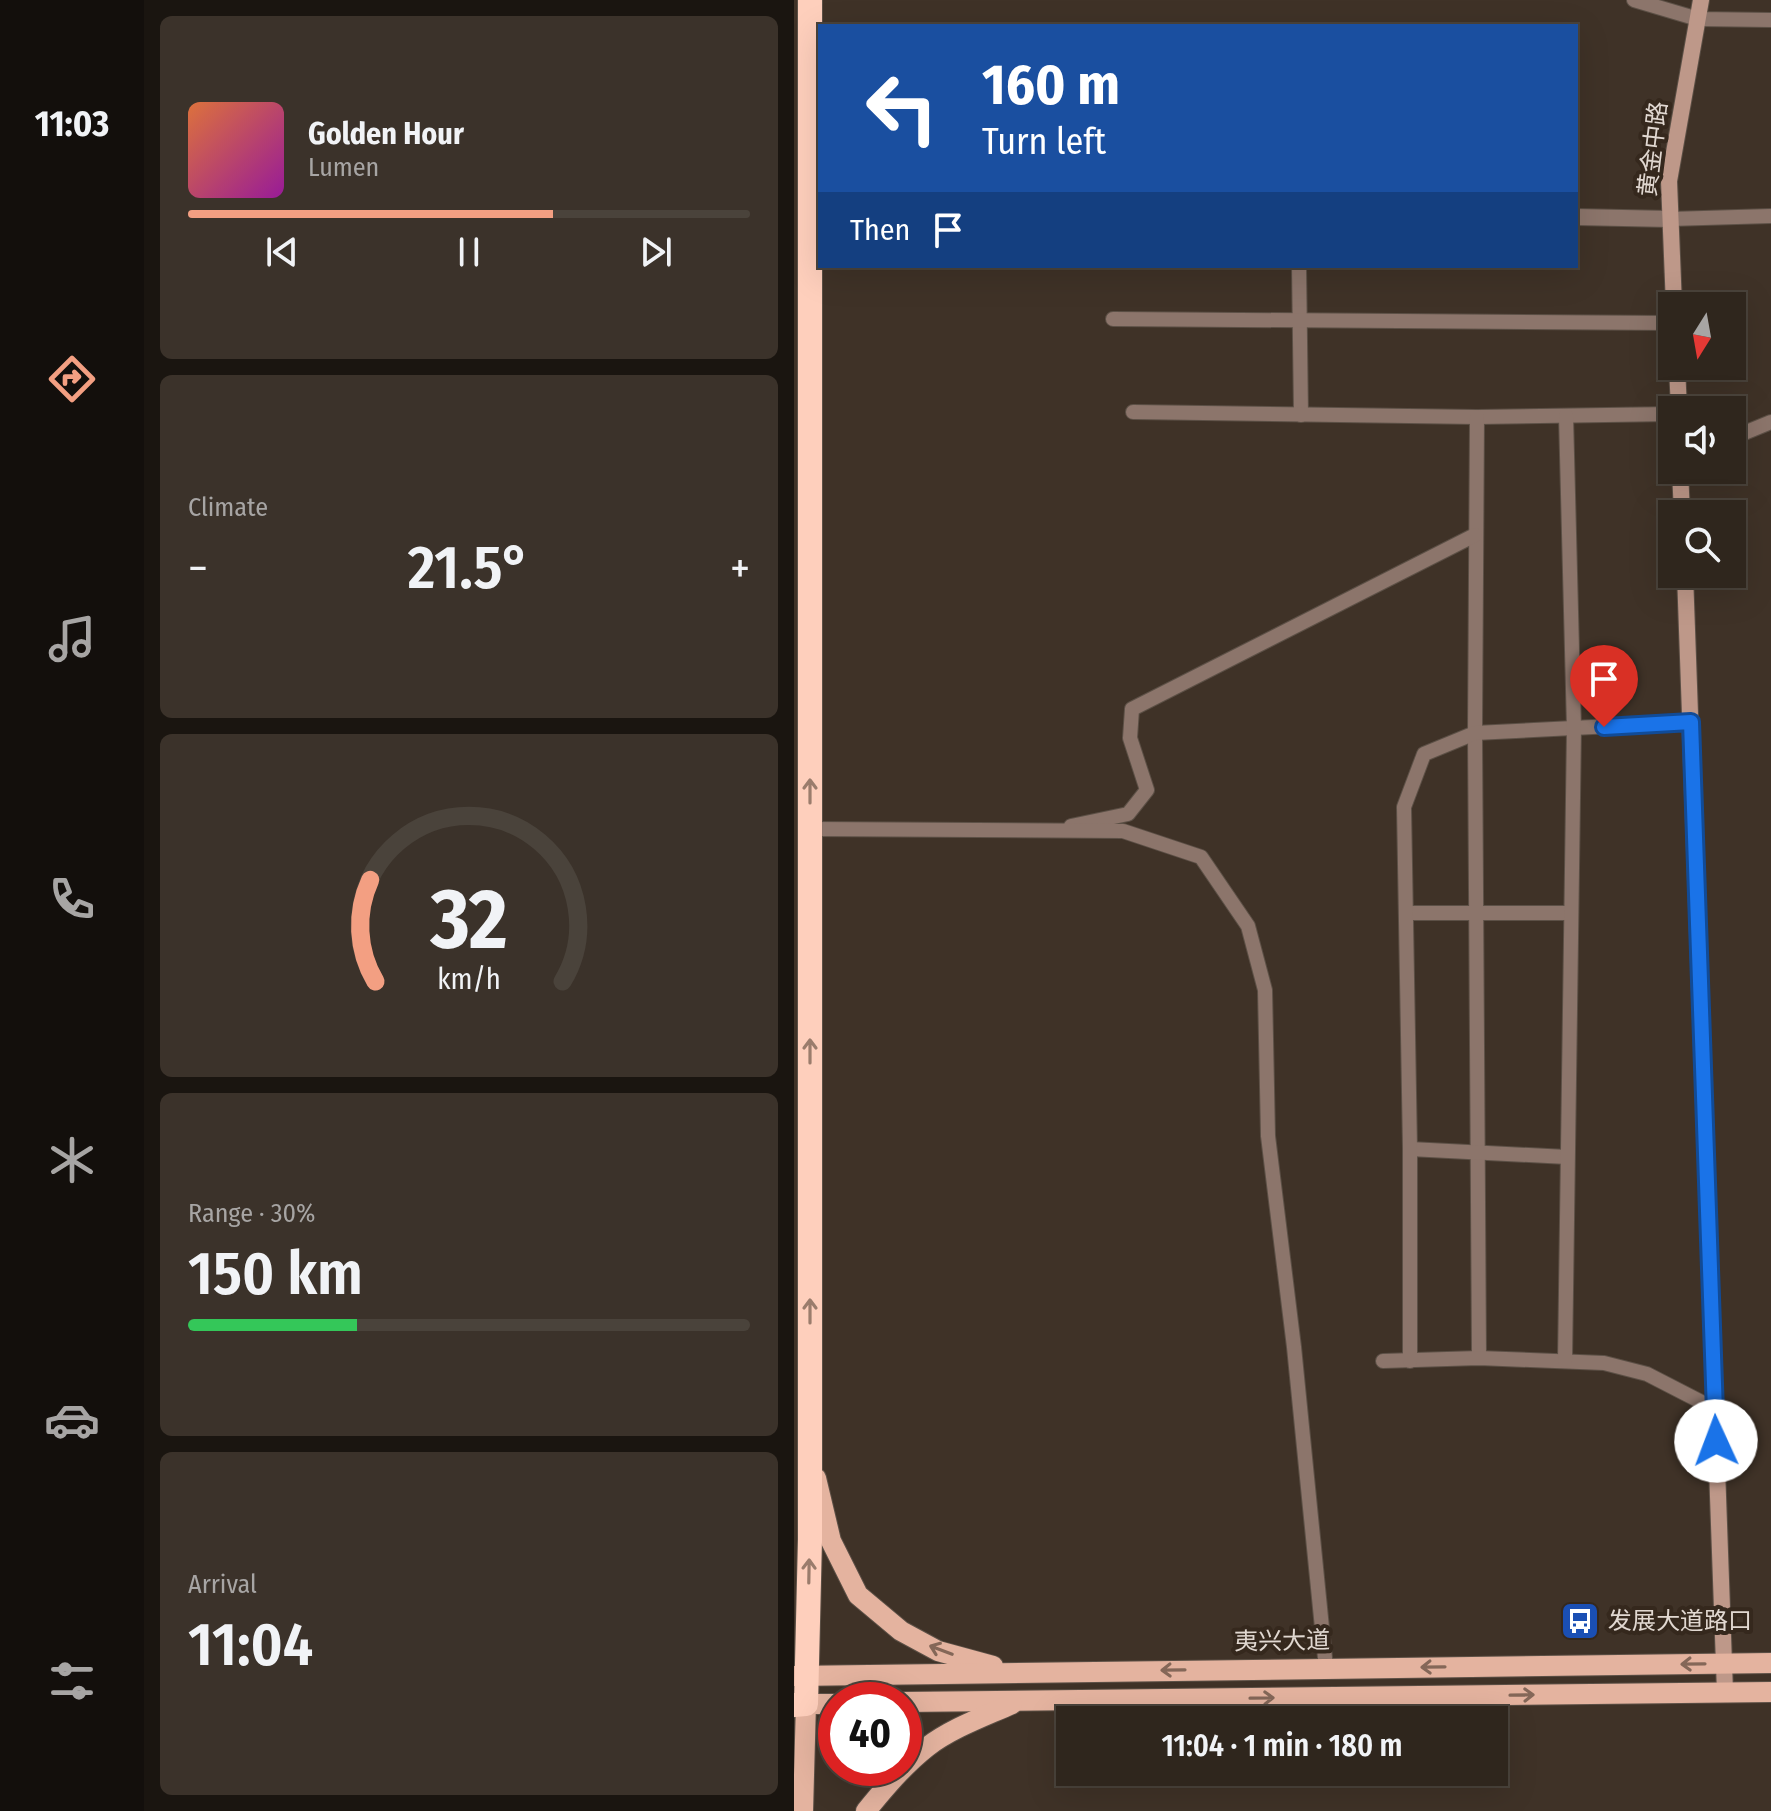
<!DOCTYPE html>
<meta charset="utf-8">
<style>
body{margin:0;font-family:"Fira Sans Condensed","Noto Sans SC",sans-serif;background:#3b322a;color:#f1f3f6;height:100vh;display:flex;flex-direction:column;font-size:30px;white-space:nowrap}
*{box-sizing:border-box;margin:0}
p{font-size:26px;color:#a7a5a4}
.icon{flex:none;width:44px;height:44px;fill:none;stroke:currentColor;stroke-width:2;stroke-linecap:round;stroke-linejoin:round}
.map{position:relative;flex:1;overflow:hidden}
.panel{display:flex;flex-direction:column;gap:16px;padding:16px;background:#1a1510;width:650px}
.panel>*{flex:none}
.banner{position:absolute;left:24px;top:24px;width:760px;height:244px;border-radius:0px;box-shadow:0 8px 32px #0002,0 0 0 2px #4a433b;background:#1a4fa0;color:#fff;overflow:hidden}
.needle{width:52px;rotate:191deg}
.tools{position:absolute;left:864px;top:292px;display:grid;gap:16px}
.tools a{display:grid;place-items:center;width:88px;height:88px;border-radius:0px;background:#2f261d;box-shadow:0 8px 32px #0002,0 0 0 2px #4a433b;font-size:40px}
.speed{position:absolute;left:24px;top:1682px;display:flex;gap:16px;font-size:40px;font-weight:700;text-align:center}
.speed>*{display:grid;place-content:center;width:104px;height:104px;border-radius:50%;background:#2f261d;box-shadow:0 8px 32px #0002,0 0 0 2px #4a433b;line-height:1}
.speed .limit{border:12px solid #d22;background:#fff;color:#111}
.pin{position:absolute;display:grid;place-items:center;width:68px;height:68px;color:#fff;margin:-82px -34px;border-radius:50% 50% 50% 0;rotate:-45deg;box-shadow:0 0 8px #0007}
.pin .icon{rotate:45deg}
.me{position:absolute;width:88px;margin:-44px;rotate:358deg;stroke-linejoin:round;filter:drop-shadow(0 0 6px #0008)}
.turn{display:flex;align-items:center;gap:28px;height:168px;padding:0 32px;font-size:36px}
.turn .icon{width:104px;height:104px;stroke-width:2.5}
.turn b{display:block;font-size:56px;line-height:68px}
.then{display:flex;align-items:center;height:76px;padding:0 32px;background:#0003;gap:16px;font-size:30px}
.big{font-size:60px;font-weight:600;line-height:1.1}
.panel .tile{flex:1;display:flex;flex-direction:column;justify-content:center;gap:12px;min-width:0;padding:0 28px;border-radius:12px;background:#3b322a}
.panel .dial{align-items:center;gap:0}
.dial svg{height:208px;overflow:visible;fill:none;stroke:#4a433b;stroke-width:7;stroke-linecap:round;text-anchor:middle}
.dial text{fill:#f1f3f6;stroke:none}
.song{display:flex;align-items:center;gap:24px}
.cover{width:96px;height:96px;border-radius:12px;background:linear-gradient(135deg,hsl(20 70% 55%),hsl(300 70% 35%))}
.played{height:8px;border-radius:4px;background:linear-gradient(90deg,#f39f82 65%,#4a433b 65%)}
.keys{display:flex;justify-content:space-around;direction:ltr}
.heat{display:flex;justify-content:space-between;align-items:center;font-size:44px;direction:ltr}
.charge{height:12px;border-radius:6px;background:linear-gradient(90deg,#34c759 30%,#4a433b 0)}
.trip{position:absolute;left:262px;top:1706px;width:452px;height:80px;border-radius:0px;background:#2f261d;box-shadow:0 8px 32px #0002,0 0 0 2px #4a433b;font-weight:600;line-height:80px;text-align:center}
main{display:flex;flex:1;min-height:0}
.menu{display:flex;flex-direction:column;width:144px;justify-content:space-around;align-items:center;background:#130f0c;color:#a7a5a4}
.menu .icon{width:56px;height:56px}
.menu .active{color:#f39f82}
.menu b{font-size:36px;color:#f1f3f6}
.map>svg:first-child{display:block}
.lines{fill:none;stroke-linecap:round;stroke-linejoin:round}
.lane-casing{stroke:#5c5046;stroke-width:16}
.street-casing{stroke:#5c5046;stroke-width:18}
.secondary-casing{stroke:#5c5046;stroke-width:18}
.primary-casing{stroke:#5c5046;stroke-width:22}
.highway-casing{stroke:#5c5046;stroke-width:26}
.lane{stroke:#8c756b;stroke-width:14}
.street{stroke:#8c756b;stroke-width:16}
.secondary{stroke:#be9889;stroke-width:16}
.primary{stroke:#e4b39f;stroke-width:20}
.highway{stroke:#fecfbc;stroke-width:24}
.oneway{stroke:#9a7c6c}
.oneway2{stroke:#846758}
.route-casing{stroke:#114b97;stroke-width:20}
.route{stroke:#1a73e8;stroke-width:14}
.labels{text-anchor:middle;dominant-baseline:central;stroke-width:8;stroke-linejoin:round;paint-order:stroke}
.street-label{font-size:24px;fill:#e1d8d1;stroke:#35281d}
.poi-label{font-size:24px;fill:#e1d8d1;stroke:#35281d;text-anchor:start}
</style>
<main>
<nav class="menu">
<b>11:03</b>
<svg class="icon active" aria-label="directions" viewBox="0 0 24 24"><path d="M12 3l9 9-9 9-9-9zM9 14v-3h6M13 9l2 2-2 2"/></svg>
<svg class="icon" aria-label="music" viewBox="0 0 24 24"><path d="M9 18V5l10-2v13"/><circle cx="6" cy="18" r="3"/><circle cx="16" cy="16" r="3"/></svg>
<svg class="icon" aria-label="phone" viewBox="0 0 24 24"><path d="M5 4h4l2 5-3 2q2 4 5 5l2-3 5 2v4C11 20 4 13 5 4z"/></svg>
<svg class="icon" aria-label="climate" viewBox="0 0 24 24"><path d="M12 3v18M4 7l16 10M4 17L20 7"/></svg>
<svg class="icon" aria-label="car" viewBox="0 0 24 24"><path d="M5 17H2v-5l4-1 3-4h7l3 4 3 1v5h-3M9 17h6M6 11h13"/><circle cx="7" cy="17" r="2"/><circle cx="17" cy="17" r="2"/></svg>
<svg class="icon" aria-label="filters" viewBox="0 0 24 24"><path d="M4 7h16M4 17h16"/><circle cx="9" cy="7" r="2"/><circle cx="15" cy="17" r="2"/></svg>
</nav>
<section class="panel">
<div class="tile">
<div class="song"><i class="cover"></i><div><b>Golden Hour</b><p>Lumen</p></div></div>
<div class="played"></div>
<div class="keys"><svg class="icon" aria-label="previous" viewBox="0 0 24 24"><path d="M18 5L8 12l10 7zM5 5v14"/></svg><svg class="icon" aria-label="pause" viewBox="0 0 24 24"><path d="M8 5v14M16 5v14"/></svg><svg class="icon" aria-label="next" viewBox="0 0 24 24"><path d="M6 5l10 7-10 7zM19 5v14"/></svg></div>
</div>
<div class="tile"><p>Climate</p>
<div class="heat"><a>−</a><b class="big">21.5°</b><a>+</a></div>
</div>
<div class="tile dial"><svg viewBox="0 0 100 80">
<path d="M14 69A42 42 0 1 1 86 69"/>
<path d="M14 69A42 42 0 0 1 12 30" stroke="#f39f82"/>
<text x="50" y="56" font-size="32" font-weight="700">32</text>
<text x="50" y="72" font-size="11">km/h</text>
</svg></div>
<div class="tile"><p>Range · 30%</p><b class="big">150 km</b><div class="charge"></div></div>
<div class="tile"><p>Arrival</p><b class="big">11:04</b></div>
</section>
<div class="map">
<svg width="977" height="1811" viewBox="0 0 977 1811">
<rect width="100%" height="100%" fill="#3f3227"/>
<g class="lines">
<defs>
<g id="lane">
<path d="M840,0L904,19L977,20"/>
<path d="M876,219L977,216"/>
<path d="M505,266L507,415"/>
<path d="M319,319L878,323"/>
<path d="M339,412L683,417L878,414"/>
<path d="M683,417L681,733L685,1358"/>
<path d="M938,438L977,422"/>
<path d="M277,826L334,814L353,790L336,738L338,709L681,535"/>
<path d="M16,829L329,831L407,857L454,926L471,990L474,1136L500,1347L532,1668"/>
<path d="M613,913H777"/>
<path d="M616,1149L773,1157"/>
<path d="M589,1361L685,1358L810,1363L853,1374L921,1409"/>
<path d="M616,1361V1149L610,807L630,754L681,733L897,722"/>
<path d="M771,1361L780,728L772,416"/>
</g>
<path id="street" d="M782,217L876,219"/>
<g id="secondary">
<path d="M880,306L875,181L907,0"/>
<path d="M883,366L885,410"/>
<path d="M886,470L888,514"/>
<path d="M891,574L931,1692"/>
</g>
<g id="primary">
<path d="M22,1478L37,1541L64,1595L107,1631L144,1651L199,1666"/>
<path d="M0,1676L977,1663"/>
<path d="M110,1702L977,1692"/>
<path d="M9,1811L12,1704H42"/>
<path d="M72,1811C90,1789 110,1765 133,1747C158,1728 189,1717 218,1704"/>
</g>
<path id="highway" d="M0,1705L12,1704L16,1539V0"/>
</defs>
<use href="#lane" class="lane-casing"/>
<use href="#street" class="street-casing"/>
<use href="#secondary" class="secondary-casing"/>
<use href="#primary" class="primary-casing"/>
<use href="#highway" class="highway-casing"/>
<use href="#lane" class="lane"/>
<use href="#street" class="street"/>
<use href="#secondary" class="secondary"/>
<use href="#primary" class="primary"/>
<use href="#highway" class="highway"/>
</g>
<defs><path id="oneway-shaft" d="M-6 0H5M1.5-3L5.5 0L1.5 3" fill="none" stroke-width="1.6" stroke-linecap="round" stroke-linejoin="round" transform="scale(2)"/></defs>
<g class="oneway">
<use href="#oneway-shaft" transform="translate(16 791) rotate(-90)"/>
<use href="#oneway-shaft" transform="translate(16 1051) rotate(-90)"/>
<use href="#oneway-shaft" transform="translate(16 1311) rotate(-90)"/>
<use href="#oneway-shaft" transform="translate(15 1571) rotate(-89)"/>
</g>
<g class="oneway2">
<use href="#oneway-shaft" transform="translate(147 1650) rotate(-159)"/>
<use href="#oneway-shaft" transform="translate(899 1664) rotate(179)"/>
<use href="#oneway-shaft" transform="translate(639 1667) rotate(179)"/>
<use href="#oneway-shaft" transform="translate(379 1670) rotate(179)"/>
<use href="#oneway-shaft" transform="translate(728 1695) rotate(-1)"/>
<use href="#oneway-shaft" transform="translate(468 1698) rotate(-1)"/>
</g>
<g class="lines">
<defs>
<path id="route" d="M810,727L897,722L922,1441"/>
</defs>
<use href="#route" class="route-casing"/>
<use href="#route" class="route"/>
</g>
<defs>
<symbol id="bus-square" viewBox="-11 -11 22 22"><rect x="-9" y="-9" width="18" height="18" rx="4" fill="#1a4fb4" stroke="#35281d"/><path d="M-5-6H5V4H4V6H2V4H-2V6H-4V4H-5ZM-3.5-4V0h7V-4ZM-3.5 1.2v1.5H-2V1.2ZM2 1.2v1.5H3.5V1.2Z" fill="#fff"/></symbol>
</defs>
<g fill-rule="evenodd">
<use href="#bus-square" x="764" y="1599" width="44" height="44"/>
</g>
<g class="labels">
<g class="street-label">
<text transform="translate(859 149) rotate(-83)">黄金中路</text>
<text transform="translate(488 1641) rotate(-1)">夷兴大道</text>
</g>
<g class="poi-label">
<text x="814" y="1621">发展大道路口</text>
</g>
</g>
</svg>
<div class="tools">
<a><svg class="needle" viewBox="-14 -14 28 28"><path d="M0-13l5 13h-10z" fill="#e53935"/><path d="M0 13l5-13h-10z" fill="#a7a5a4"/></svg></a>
<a><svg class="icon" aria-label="sound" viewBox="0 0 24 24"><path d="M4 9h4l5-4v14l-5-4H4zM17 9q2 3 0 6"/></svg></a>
<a><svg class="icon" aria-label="search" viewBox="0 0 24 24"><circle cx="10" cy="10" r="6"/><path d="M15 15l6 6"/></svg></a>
</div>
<div class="speed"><div class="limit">40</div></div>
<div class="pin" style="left:810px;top:727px;background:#d93025"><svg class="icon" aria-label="arrive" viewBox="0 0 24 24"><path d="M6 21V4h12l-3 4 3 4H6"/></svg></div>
<svg class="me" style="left:922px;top:1441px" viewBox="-20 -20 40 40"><circle r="19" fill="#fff"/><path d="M0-13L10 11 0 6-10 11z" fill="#1a73e8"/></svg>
<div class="trip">11:04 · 1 min · 180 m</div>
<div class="banner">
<div class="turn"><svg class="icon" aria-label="left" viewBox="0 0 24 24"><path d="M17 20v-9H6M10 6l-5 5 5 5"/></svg><div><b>160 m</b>Turn left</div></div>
<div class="then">Then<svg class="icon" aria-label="arrive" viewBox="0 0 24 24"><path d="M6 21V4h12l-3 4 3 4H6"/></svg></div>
</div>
</div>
</main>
